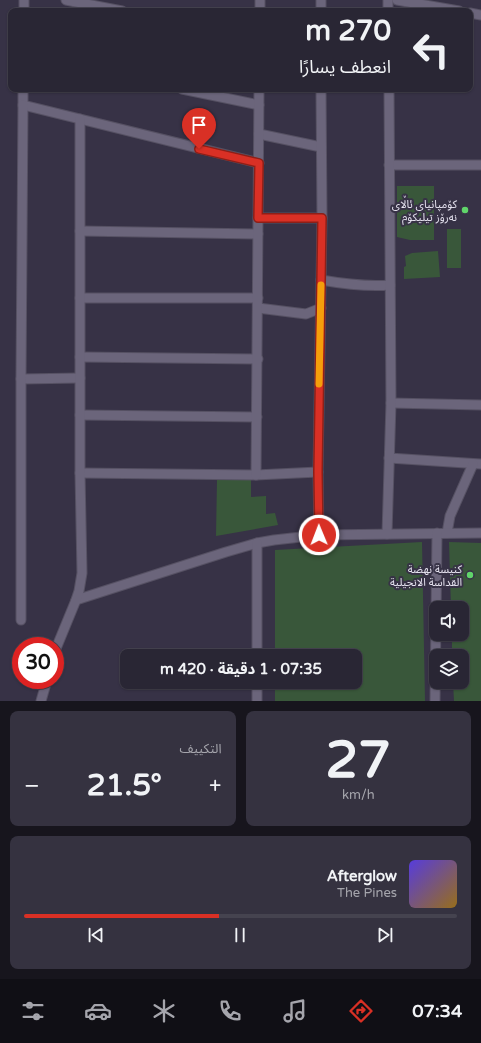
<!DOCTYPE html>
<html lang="ar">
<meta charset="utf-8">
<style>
body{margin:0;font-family:"Varela Round","Noto Sans Arabic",sans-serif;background:#353240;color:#f1f3f6;direction:rtl;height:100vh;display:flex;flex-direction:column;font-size:15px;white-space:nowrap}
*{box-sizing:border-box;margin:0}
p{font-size:13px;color:#a5a5ac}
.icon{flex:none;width:22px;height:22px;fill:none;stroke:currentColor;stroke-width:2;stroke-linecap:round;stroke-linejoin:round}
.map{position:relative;height:701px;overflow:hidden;direction:ltr}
.panel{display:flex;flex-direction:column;gap:10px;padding:10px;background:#17151d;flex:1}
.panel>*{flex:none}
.guide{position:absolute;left:8px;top:8px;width:465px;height:84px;border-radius:8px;box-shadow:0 1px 3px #0004,0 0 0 1px #45434f;direction:rtl;background:#292634;color:#f1f3f6;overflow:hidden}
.buttons{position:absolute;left:429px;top:601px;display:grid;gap:8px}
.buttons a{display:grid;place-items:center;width:40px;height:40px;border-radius:8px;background:#292634;box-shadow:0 1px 3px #0004,0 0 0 1px #45434f;font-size:20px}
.speed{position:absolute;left:12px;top:637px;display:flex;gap:8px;font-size:20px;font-weight:700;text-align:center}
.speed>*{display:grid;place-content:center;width:52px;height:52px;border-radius:50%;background:#292634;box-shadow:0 1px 3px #0004,0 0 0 1px #45434f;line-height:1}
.speed .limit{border:6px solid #d22;background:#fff;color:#111}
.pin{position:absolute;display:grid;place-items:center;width:34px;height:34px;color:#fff;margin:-41px -17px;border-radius:50% 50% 50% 0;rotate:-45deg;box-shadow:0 0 4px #0007}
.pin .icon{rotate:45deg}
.me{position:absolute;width:44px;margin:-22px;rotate:359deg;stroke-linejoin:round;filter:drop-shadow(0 0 3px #0008)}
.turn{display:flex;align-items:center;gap:14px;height:84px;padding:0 16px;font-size:18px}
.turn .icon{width:52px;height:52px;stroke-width:2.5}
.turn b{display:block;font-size:28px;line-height:34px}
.big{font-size:30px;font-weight:700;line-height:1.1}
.panel .widget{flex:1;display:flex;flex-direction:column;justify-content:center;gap:6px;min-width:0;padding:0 14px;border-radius:8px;background:#353240}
.panel .dial{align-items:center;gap:0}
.dial b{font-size:52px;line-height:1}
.song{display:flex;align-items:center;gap:12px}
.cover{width:48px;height:48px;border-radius:6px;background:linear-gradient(135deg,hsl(250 70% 55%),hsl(40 70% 35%))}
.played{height:4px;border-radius:2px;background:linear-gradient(90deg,#d93025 45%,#45434f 45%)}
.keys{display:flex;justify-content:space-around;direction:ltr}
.heat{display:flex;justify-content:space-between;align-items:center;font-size:22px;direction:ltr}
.panel .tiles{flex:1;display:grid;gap:10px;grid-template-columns:1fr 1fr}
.widget:last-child{grid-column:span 2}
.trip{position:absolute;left:120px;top:649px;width:242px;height:40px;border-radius:8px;background:#292634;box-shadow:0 1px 3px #0004,0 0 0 1px #45434f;font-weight:700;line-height:40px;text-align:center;direction:rtl}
.menu{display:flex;height:64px;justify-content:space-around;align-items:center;background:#100f15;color:#a5a5ac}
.menu .icon{width:28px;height:28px}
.menu .current{color:#d93025}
.menu b{font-size:18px;color:#f1f3f6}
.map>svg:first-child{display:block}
.green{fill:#39573a}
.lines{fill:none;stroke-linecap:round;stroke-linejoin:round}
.minor-casing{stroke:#565163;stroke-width:11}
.minor{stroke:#6b657b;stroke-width:9}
.route-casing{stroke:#8d1f18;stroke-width:10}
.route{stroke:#d93025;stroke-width:7}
.slow{stroke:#f59e0b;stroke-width:7}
.poi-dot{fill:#60d56a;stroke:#373246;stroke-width:1.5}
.labels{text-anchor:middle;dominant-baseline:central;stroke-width:4;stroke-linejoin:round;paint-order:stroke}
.poi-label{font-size:11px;fill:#e5e2ef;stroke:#373246;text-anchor:end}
</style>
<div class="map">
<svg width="481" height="701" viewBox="0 0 481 701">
<rect width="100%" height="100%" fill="#373246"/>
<g class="green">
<path d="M434,186V240H410L397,237V186Z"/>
<rect x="447" y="229" width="14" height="39"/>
<path d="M438,251L440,277L404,279V267L406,266L405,256L412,253Z"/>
<path d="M217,480H251V497L266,496V514L275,513L278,525L216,536Z"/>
<path d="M422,542L425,701H275V682H355V656H275V550Z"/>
<path d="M449,542L481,543V701H454L453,682H462V656H452V634H462V608H451Z"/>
</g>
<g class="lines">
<defs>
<g id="minor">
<path d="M66,0L122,11"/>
<path d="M321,0V11"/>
<path d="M388,0V11"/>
<path d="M397,0L459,11"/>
<path d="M24,11V0"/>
<path d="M260,11V0"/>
<path d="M470,13L481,15"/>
<path d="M23,89V105L259,163"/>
<path d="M182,89L259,105"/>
<path d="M259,134L321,147"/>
<path d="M389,165H481"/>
<path d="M258,218H322"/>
<path d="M80,231L258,234"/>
<path d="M321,280C344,284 366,287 390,285"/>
<path d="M80,298H258"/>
<path d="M258,308L306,314L321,308"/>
<path d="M80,357L258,359"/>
<path d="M21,379L80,378"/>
<path d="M391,403L481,405"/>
<path d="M80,415L257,417"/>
<path d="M389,458L481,464"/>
<path d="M80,473L256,475L318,472"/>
<path d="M256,475L259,89"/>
<path d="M447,533L450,516L473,464"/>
<path d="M387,534L391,403L389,89"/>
<path d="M319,535L318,472L322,218L321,89"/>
<path d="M76,600L226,552L257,543L274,540L319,535L481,533"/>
<path d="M21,620V379L23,105"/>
<path d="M55,651L76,600L79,591L82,573L80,473V119"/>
<path d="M257,656V543"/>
<path d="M41,701L47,680"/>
<path d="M257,701V682"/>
<path d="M435,701L437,533"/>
</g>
</defs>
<use href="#minor" class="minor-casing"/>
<use href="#minor" class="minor"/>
</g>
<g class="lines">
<defs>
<path id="route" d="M199,149L259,163L258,218H322L318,472L319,535"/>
</defs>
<use href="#route" class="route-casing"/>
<use href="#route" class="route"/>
<path class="slow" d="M319,384L321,285"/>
</g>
<g class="poi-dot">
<circle cx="465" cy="210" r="4"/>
<circle cx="470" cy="575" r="4"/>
</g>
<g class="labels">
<g class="poi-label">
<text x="457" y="204">كۆمپانیای ئاڵای<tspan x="457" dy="13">نه‌رۆز تیلیكۆم</tspan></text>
<text x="462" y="569">كنيسة نهضة<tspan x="462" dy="13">القداسة الانجيلية</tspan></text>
</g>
</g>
</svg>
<div class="buttons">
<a><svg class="icon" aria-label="sound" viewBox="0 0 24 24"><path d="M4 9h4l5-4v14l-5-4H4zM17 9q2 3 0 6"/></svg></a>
<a><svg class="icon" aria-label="layers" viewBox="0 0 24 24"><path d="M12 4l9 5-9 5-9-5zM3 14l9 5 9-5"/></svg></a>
</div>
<div class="speed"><div class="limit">30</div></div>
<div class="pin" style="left:199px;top:149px;background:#d93025"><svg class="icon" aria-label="arrive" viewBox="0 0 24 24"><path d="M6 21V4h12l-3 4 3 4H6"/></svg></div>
<svg class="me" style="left:319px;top:535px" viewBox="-20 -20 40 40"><circle r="17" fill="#d93025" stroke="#fff" stroke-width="3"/><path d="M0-11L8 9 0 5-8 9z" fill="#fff"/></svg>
<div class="trip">07:35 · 1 دقيقة · 420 m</div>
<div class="guide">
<div class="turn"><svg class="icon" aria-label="left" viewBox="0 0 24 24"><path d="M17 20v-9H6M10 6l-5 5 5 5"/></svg><div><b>270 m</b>انعطف يسارًا</div></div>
</div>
</div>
<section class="panel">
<div class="tiles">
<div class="widget dial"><b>27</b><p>km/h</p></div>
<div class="widget"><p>التكييف</p>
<div class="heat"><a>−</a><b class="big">21.5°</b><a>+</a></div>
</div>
<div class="widget">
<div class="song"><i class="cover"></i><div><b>Afterglow</b><p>The Pines</p></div></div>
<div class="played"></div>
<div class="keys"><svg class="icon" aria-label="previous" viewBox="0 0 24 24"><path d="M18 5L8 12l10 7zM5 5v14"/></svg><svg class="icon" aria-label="pause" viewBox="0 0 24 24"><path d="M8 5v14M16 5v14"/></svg><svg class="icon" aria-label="next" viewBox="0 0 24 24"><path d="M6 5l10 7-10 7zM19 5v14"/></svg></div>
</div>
</div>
</section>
<nav class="menu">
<b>07:34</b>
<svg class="icon current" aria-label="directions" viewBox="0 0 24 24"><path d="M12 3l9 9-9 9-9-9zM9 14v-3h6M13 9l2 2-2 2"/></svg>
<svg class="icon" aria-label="music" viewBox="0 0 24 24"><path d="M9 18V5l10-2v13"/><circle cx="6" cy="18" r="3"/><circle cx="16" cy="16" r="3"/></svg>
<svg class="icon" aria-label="phone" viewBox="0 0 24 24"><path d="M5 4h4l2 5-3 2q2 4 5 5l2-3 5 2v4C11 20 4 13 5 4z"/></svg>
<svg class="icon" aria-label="climate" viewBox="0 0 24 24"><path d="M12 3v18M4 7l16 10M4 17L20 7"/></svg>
<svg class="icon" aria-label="car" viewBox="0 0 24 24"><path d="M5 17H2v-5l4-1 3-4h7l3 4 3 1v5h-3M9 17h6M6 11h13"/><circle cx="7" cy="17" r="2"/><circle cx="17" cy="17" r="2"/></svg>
<svg class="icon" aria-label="filters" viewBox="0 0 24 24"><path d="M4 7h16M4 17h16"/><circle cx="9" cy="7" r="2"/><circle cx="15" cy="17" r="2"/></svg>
</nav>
